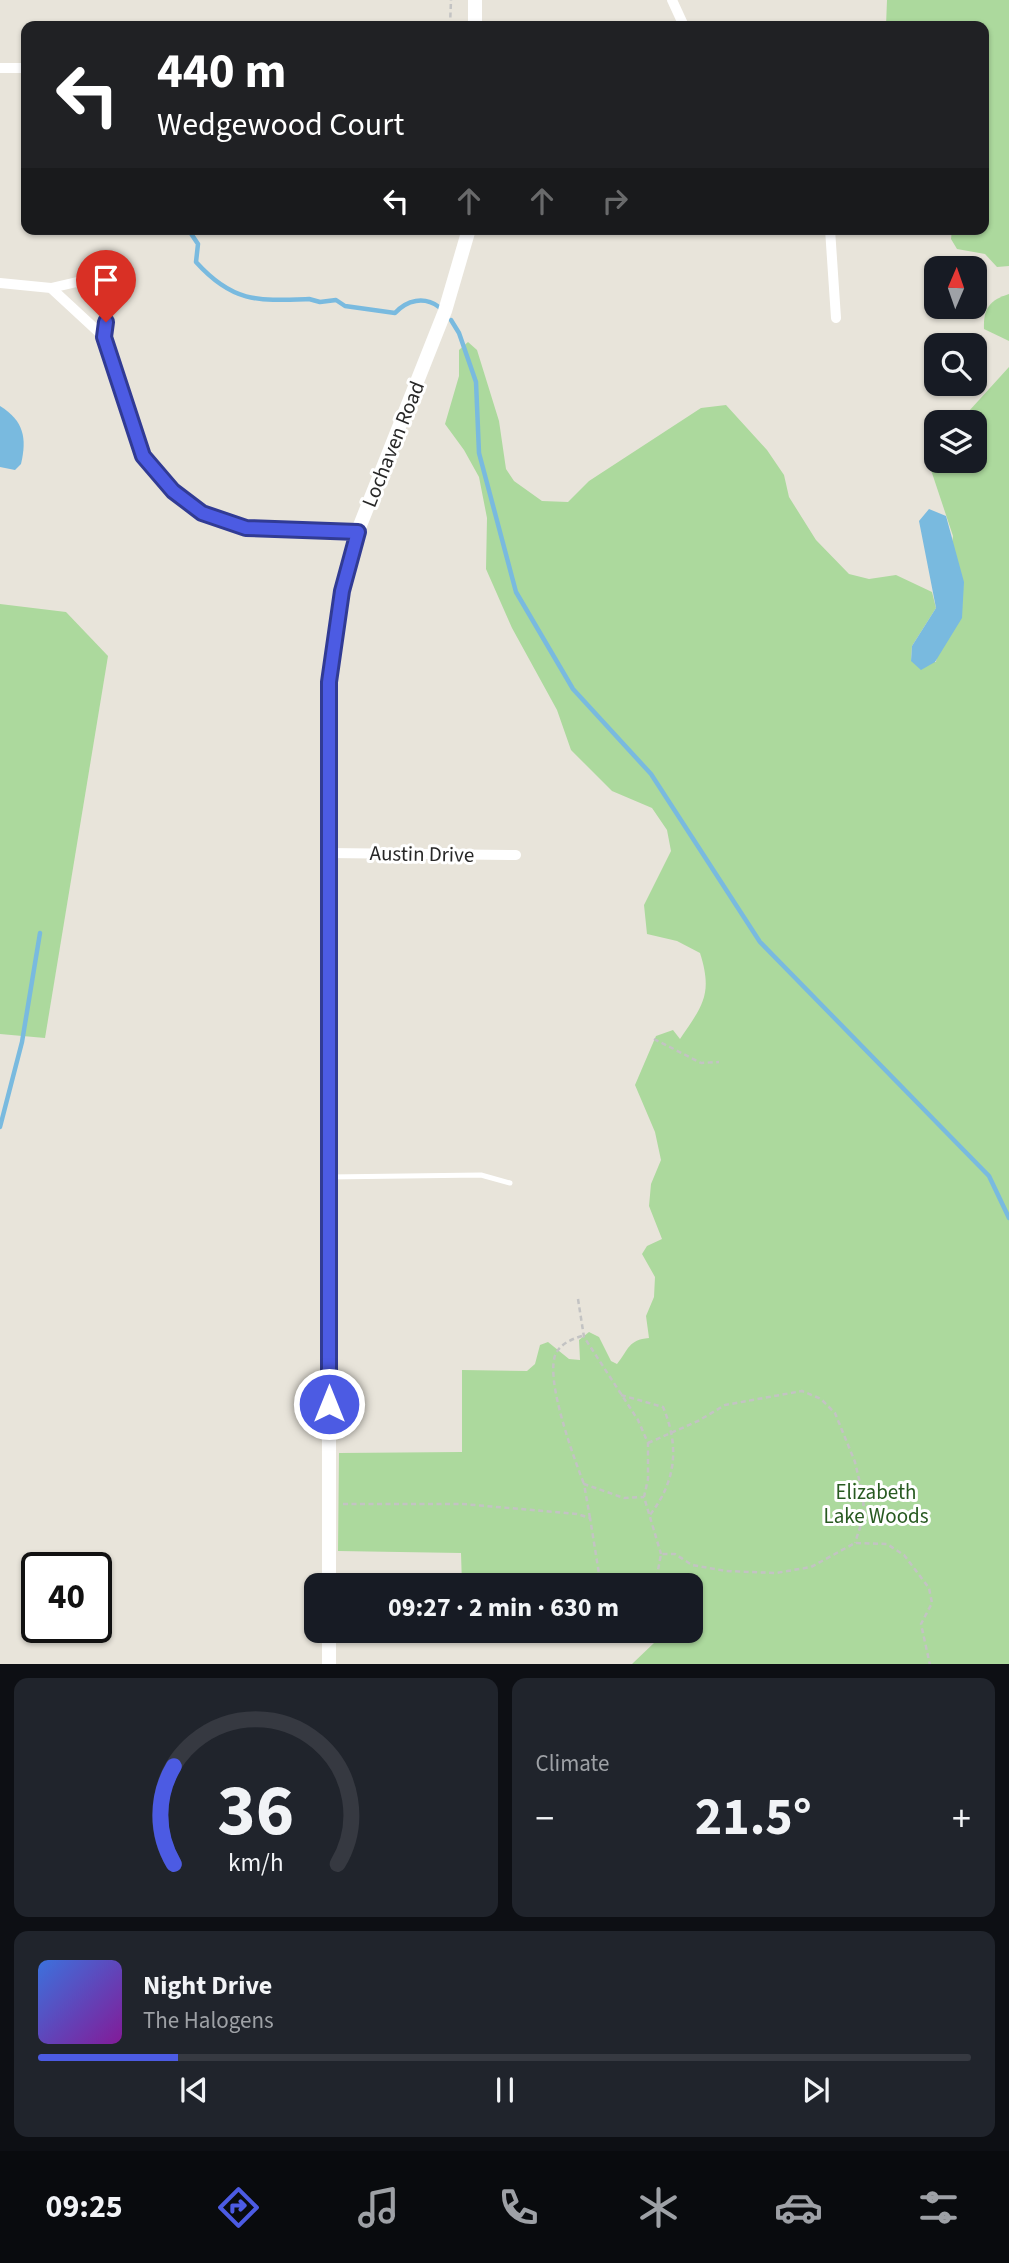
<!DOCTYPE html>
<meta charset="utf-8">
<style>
body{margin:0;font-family:"Source Sans 3",sans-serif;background:#20242c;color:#f1f3f6;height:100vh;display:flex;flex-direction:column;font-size:26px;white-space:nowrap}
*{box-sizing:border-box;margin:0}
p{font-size:23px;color:#9ea1a6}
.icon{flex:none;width:38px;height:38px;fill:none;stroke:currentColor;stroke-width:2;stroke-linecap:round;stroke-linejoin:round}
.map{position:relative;height:1664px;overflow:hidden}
.sheet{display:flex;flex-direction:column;gap:14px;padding:14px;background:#0d0f14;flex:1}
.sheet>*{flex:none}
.banner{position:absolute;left:21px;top:21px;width:968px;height:214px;border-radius:14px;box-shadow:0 2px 5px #0004;background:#202124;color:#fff;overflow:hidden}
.needle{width:46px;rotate:2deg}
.controls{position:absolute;left:924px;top:256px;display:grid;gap:14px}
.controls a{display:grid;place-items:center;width:63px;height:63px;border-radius:14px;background:#171b24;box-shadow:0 2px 5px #0004;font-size:35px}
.speed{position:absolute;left:21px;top:1552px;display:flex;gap:14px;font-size:35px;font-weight:700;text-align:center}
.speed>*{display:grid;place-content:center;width:91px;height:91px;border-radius:50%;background:#171b24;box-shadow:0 2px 5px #0004;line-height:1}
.speed .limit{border:4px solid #111;border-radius:10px;background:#fff;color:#111}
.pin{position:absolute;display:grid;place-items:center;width:60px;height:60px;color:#fff;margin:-72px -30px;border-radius:50% 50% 50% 0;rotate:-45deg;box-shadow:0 0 7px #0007}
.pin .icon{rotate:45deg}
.me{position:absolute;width:77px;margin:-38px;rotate:0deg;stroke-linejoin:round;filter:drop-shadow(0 0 5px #0008)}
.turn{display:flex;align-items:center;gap:24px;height:147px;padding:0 21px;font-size:32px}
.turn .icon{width:91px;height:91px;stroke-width:2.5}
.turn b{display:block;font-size:49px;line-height:60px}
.lanes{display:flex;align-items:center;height:66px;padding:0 21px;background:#0003;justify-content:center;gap:35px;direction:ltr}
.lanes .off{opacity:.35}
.big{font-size:52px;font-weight:700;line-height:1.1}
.sheet .card{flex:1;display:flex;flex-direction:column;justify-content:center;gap:10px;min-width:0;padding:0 24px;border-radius:14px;background:#20242c}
.sheet .dial{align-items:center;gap:0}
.dial svg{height:182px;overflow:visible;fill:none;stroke:#363941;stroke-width:7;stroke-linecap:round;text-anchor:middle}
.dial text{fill:#f1f3f6;stroke:none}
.song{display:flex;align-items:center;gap:21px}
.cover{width:84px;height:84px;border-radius:10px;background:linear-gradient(135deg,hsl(220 70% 55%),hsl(290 70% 35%))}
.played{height:7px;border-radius:4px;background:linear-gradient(90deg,#4c5be3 15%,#363941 15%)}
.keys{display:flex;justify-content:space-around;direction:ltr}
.heat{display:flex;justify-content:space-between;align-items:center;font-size:38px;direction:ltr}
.sheet .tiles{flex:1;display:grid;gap:14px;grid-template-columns:1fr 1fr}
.card:last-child{grid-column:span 2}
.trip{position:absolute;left:304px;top:1573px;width:399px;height:70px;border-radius:14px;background:#171b24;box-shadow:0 2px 5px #0004;font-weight:700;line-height:70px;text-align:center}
.dock{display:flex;height:112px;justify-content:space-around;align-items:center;background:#090b0e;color:#9ea1a6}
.dock .icon{width:49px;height:49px}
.dock .selected{color:#4c5be3}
.dock b{font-size:32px;color:#f1f3f6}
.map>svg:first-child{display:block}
.green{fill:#acd99d}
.water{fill:#79badf}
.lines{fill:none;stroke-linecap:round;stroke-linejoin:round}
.stream{stroke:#79badf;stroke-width:4.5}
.path{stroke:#c3c3c3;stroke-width:2.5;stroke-dasharray:5 3.5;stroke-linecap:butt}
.service{stroke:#fff;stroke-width:5}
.minor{stroke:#fff;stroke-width:10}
.tertiary{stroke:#fff;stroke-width:14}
.route-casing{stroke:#313b94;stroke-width:18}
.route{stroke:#4c5be3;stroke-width:12}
.labels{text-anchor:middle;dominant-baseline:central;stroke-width:6;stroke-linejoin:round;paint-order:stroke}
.street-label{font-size:21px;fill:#272727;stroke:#fff}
.park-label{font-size:21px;fill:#285a21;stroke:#fff}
</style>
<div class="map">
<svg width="1009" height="1665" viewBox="0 0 1009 1665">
<rect width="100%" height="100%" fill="#e8e4da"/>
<g class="green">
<path d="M887,0H1009V266L997,267L985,254L957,249L951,239L952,229H984V26H886Z"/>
<path d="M1009,294V341L984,329C983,308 990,300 1009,294Z"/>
<path d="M468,342L477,350L499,421L506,469L514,481L542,501L568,502L589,481L701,408L726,405L767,450L784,475L789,497L816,540L849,574L869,579L896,575L932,592L936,608L912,646L911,661L936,662L953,536L927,458L936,443V460H975V422H959L1009,367V1664H632L654,1643L653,1635L462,1634V1631H691V1586L462,1585L461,1553L338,1551L339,1453L462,1452V1370L527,1371L535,1364L540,1345L548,1342L569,1359L580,1360L579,1340L589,1332L599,1337L611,1361L617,1364C629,1349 628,1340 649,1338L646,1316L654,1297L655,1277L642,1254L647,1246L662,1239L649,1206L651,1184L661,1160L655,1132L635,1085L656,1036L673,1030L680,1039C703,1005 713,994 700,953L677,941L647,934L644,905L671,851L667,830L652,808L612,791L571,750L557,710L512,628L486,569L487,518L479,477L464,450L445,424L459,376V350Z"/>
<path d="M0,604L66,612L108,656L45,1038L0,1034Z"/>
</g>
<g class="water">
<path d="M0,406C24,421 27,438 21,464L15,470L0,467Z"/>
<path d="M929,509L946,516L964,582L962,618L935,662L921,670L911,661L912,646L936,608L919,521Z"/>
</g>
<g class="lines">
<g class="stream">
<path d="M188,229L198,244L196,262C233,303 258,301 309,299L320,302L336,300L345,306L395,313C407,300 424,296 439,307"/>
<path d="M451,320L459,333L476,382L479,453L516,592L573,689L651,774L760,942L989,1176L1009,1218"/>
<path d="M0,1127L22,1042L40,933"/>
</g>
<g class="path">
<path d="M450,26L451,0"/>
<path d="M654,1039L701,1063L719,1062"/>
<path d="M578,1299L584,1337L638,1420L648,1443V1479L644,1497L661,1554"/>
<path d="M582,1336C572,1339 562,1343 556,1353C544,1378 574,1458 584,1484"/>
<path d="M621,1395L663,1407C680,1447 676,1482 649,1516"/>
<path d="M648,1443L698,1421L725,1405L802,1391L821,1399L835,1413L855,1462L863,1496L864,1515L855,1543"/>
<path d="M343,1504H463L577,1514L590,1518L601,1586"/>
<path d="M590,1518L584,1484L624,1498L644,1497"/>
<path d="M655,1586L661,1554H675L692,1565L726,1571L776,1573L811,1567L855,1543L887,1544L904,1555L929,1588L932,1603L921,1624L930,1665"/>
</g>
<path class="service" d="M329,1177L481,1175L510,1183"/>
<g class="minor">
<path d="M672,0L684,26"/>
<path d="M0,68H26"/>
<path d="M830,229L836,318"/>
<path d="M0,283L51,288L104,337L143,456L173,491L202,513L246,528L358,532"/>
<path d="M51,288L77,282L97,287L107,308L104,337"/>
<path d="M328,853L516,855"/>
</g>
<g class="tertiary">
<path d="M475,26V0"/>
<path d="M329,1586V682L346,572L359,528L445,311L469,229"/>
<path d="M329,1631V1665"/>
</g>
</g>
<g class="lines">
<defs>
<path id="route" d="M106,322L104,337L143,456L173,491L202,513L246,528L358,532L342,591L329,682V1404"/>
</defs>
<use href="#route" class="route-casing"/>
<use href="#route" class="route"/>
</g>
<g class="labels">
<g class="street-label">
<text transform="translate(393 444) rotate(-68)">Lochaven Road</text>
<text transform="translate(422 854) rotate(1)">Austin Drive</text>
</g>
<g class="park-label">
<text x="876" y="1492">Elizabeth<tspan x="876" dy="24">Lake Woods</tspan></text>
</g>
</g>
</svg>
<div class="controls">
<a><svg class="needle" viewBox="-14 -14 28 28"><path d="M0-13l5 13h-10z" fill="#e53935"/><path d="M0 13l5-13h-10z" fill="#9ea1a6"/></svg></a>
<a><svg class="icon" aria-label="search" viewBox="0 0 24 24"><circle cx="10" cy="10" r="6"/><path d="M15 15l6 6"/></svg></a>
<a><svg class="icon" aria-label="layers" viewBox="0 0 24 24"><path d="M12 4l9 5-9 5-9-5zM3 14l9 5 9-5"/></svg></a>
</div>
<div class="speed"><div class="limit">40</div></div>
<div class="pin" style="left:106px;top:322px;background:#d93025"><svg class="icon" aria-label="arrive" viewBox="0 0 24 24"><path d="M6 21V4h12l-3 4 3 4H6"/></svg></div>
<svg class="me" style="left:329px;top:1404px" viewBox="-20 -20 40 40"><circle r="17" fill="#4c5be3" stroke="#fff" stroke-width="3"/><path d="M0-11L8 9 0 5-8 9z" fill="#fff"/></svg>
<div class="trip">09:27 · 2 min · 630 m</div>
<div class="banner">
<div class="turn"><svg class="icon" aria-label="left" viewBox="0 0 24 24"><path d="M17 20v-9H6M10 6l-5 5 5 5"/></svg><div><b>440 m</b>Wedgewood Court</div></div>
<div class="lanes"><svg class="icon" aria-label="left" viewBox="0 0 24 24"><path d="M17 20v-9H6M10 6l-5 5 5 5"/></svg><svg class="icon off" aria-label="ahead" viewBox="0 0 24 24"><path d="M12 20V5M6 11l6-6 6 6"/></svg><svg class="icon off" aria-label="ahead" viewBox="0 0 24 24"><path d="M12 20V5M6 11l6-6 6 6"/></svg><svg class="icon off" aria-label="right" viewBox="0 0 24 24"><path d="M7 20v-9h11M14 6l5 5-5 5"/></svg></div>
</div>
</div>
<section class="sheet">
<div class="tiles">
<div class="card dial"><svg viewBox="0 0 100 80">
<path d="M14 69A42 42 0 1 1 86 69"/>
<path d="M14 69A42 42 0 0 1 14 26" stroke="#4c5be3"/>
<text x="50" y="56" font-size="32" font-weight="700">36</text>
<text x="50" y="72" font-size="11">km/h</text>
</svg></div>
<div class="card"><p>Climate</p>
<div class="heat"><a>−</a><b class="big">21.5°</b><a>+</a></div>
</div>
<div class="card">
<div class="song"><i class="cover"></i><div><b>Night Drive</b><p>The Halogens</p></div></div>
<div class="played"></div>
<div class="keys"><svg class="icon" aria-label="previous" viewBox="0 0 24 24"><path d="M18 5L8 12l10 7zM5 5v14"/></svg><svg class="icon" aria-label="pause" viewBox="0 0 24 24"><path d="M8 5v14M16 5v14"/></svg><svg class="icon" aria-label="next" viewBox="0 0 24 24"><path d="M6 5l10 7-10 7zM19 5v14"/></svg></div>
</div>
</div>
</section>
<nav class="dock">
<b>09:25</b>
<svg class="icon selected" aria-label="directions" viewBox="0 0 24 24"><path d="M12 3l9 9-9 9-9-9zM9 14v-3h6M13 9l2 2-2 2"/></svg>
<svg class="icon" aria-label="music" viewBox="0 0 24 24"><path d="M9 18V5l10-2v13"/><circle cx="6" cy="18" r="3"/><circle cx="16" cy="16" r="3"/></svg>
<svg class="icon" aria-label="phone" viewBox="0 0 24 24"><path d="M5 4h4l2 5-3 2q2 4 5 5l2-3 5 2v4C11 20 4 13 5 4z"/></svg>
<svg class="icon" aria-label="climate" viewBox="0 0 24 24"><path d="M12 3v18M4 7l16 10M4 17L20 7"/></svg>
<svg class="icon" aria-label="car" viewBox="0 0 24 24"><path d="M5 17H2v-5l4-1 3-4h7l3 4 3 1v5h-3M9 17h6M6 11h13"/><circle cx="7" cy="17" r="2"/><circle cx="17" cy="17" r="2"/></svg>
<svg class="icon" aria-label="filters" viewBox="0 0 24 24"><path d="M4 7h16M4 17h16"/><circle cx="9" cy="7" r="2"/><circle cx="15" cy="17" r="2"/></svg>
</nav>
